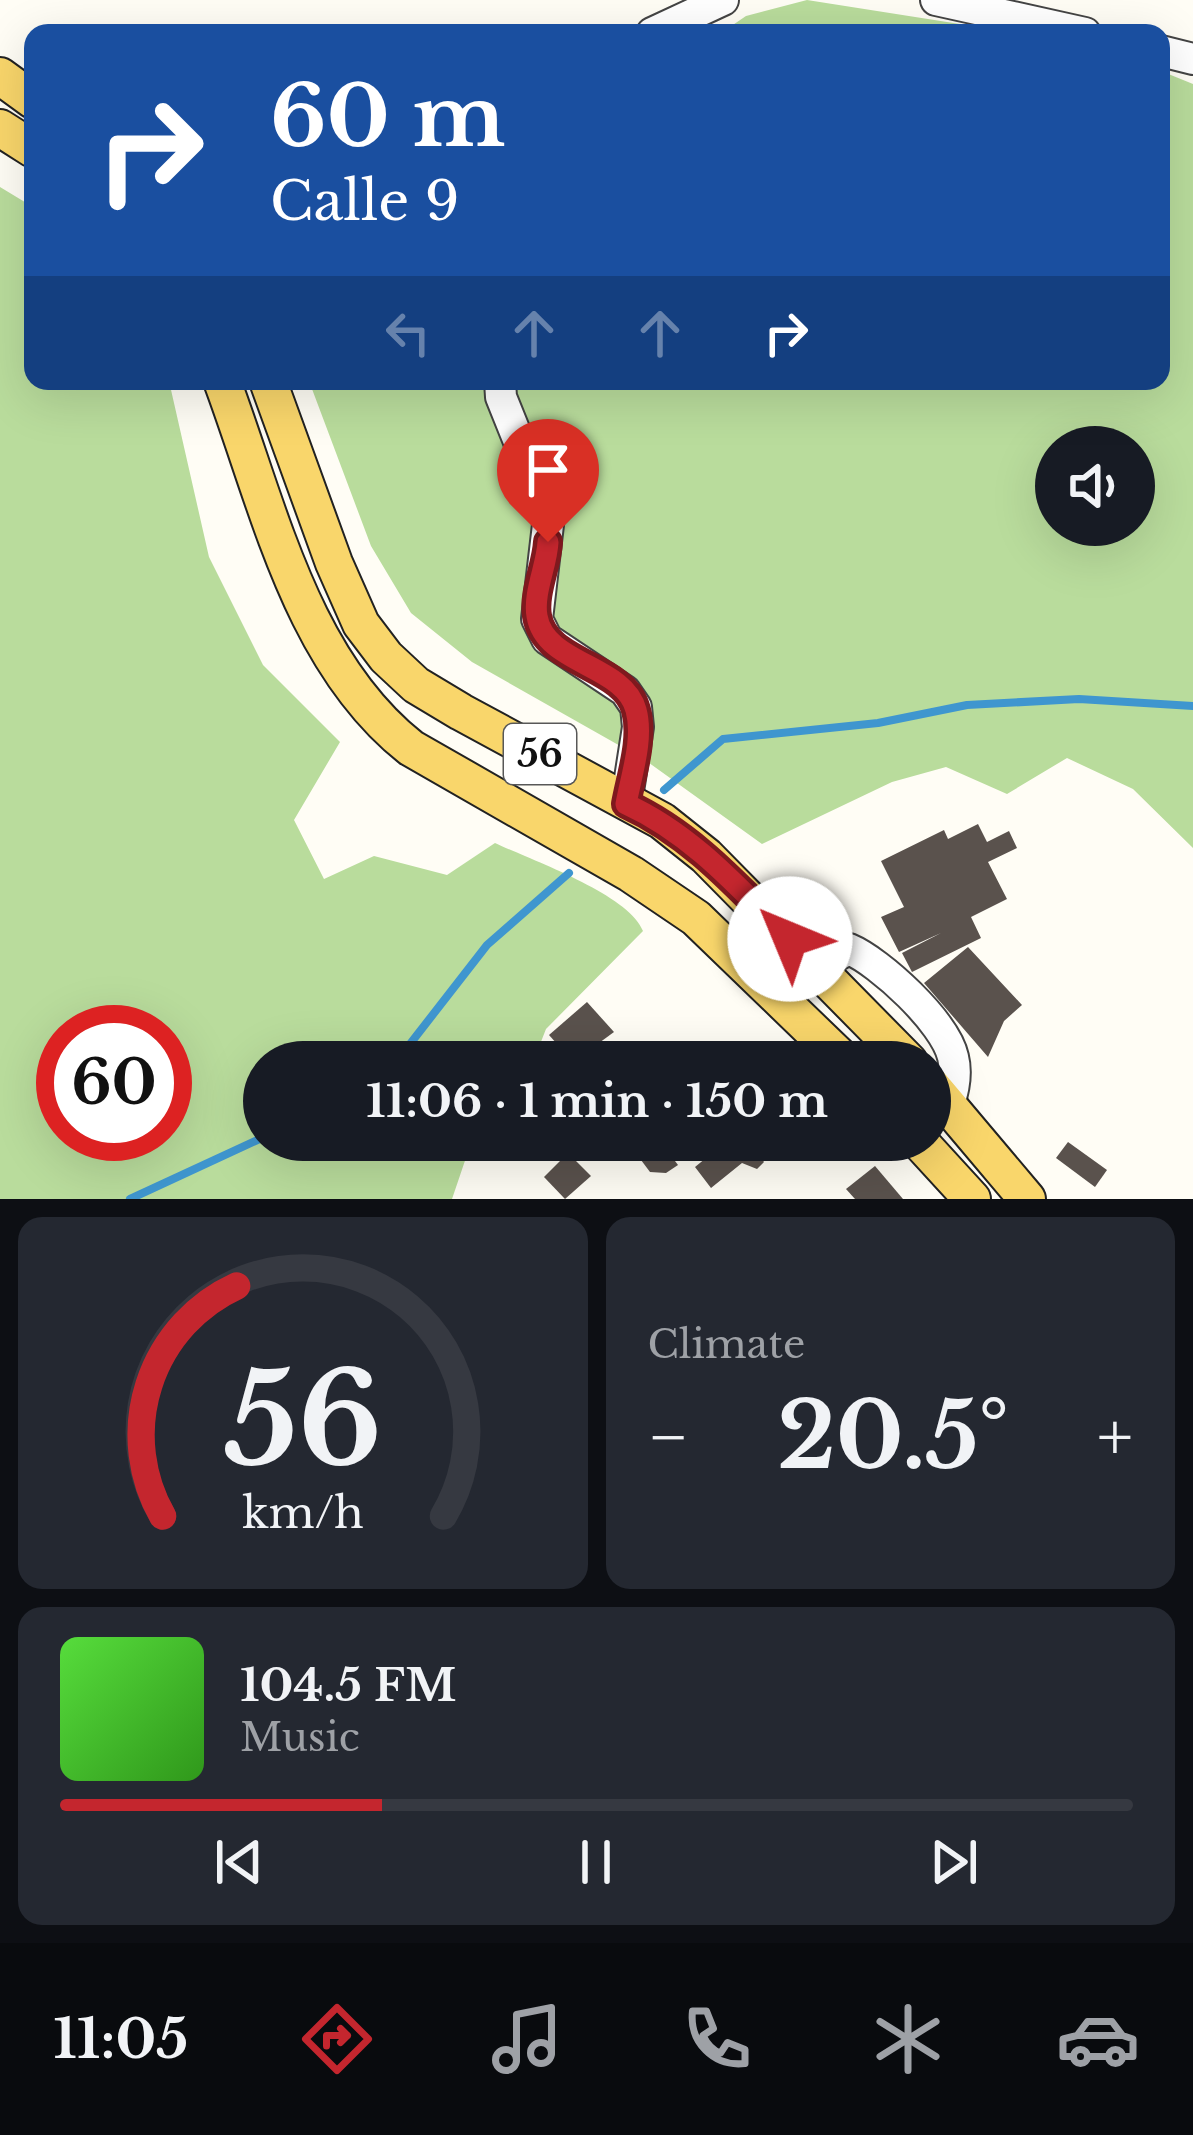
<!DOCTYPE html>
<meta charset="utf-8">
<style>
body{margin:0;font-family:"Libre Baskerville",serif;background:#242831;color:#f1f3f6;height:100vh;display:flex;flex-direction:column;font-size:45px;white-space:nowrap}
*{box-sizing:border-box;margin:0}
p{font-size:39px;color:#9ea1a6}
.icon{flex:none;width:66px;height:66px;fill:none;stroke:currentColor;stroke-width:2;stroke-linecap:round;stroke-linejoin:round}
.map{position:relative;height:1199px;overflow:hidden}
.details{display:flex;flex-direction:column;gap:18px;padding:18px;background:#0d0f14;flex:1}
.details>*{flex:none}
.hud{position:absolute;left:24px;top:24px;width:1146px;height:366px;border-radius:24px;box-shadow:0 12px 48px #0002;background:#1a4fa0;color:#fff;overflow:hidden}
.fabs{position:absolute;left:1035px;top:426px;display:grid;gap:24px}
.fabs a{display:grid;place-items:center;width:120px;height:120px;border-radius:50%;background:#171b24;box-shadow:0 12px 48px #0002;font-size:60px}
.speed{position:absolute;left:36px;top:1005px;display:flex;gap:24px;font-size:60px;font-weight:700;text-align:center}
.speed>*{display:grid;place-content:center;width:156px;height:156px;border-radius:50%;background:#171b24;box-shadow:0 12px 48px #0002;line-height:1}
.speed .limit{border:18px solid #d22;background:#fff;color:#111}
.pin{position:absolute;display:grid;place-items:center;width:102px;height:102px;color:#fff;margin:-123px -51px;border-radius:50% 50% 50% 0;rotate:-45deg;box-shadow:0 0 12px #0007}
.pin .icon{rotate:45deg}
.me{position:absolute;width:132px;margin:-66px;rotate:315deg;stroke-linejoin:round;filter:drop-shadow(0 0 9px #0008)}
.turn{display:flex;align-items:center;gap:42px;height:252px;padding:0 48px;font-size:54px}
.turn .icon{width:156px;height:156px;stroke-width:2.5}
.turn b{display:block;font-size:84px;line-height:102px}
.lanes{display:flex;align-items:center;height:114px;padding:0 48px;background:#0003;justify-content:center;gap:60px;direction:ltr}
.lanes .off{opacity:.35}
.big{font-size:90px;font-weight:700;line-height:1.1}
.details .tile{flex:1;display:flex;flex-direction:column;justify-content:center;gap:18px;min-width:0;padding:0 42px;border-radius:24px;background:#242831}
.details .dial{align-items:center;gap:0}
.dial svg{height:312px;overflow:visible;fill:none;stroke:#363941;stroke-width:7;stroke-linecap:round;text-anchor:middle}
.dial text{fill:#f1f3f6;stroke:none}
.song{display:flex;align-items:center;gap:36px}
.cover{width:144px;height:144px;border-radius:18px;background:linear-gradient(135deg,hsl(110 70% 55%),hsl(110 70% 35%))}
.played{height:12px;border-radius:6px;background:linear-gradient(90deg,#c4262e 30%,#363941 30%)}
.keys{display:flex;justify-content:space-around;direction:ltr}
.heat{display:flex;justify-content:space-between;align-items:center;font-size:66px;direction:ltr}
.details .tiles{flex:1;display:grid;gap:18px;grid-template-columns:1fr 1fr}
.tile:last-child{grid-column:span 2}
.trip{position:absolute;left:243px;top:1041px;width:708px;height:120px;border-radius:60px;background:#171b24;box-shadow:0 12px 48px #0002;font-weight:700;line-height:120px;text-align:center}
.dock{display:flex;height:192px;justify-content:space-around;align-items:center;background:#090b0e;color:#9ea1a6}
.dock .icon{width:84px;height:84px}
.dock .current{color:#c4262e}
.dock b{font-size:54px;color:#f1f3f6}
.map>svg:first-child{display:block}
.forest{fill:#b9dc9c;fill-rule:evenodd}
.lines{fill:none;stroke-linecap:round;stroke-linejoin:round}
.stream{stroke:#3f96cf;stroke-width:8}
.building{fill:#5a524d}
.minor-casing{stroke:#444;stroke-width:34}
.major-casing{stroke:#222;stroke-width:40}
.minor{stroke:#fff;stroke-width:30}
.major{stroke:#f9d66b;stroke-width:36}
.route-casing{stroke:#7f191e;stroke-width:30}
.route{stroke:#c4262e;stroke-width:21}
.labels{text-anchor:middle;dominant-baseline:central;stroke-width:12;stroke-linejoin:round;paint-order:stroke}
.shield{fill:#fff;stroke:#585858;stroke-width:3}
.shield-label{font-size:36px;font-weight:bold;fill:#111}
</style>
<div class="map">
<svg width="1193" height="1199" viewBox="0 0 1193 1199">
<rect width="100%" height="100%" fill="#fffdf5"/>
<g class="forest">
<path d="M807,0L1017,33H721L746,16Z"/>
<path d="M1161,71L1193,84V848L1133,789L1067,758L1007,794L946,767L892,782L762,844L645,760L472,662L411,613L371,546L309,381H1161ZM1056,447H1134V525H1056Z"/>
<path d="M0,187L33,207V381H169L209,557L263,665L340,742L294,820L324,879L374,856L447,875L495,843C531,860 630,895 643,931L546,1029L533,1062H264V1140H472L452,1199H0ZM63,1032H165V1134H63Z"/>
</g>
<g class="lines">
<g class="stream">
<path d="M664,790L723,739L878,723L967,705L1079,699L1193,706"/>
<path d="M396,1062L487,945L569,873"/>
<path d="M130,1199L264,1137"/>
</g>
</g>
<g class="building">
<path d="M978,824L987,842L1009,831L1017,848L988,862L1007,899L971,917L981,938L912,972L902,953L941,933L899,952L881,917L904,907L881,861L944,830L948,839Z"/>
<path d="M968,947L1022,1005L1004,1021L988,1057L924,983Z"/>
<path d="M587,1002L614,1032L573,1062L549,1035Z"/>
<path d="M642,1140H659L678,1165L666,1173L650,1172L632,1148Z"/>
<path d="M728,1140H748L764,1162L757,1169L742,1163L711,1188L695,1167Z"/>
<path d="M1068,1142L1107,1170L1095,1187L1056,1158Z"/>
<path d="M568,1153L591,1176L565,1199L544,1177Z"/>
<path d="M875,1166L903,1199H855L846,1189Z"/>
</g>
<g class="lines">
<defs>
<g id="minor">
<path d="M936,0L1085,33"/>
<path d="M652,33L723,0"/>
<path d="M1161,51L1193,59"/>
<path d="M500,381L501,397L549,516L537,619L547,639L625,691L636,707L638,727L626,804"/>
<path d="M817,966L849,949C880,962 945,1022 953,1057C957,1073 954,1089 949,1104"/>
</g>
<g id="major">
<path d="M0,76L33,100"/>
<path d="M0,128L33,149"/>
<path d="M222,381C269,507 301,661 411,748L631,874L696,918L845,1062"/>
<path d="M268,381L334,563L361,624L386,657L416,685L461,712L662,821L706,856L909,1062"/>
<path d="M930,1084L1027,1199"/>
<path d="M918,1140L972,1199"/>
</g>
</defs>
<use href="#minor" class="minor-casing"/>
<use href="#major" class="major-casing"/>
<use href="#minor" class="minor"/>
<use href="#major" class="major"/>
</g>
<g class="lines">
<defs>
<path id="route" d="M548,542C547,565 533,593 537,616C545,665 624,664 636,710C644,739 631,776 626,804C692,834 739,888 790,939"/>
</defs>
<use href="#route" class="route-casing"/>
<use href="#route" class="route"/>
</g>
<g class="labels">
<rect class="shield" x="504" y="724" width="72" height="60" rx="9"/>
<g class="shield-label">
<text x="540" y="754">56</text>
</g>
</g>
</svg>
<div class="fabs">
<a><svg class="icon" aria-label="sound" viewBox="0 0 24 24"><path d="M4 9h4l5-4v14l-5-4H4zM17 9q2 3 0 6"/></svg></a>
</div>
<div class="speed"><div class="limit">60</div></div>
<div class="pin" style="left:548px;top:542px;background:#d93025"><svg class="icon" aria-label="arrive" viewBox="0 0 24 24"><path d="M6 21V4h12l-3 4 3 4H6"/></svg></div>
<svg class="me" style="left:790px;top:939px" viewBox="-20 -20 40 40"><circle r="19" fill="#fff"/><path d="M0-13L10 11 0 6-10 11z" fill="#c4262e"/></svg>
<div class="trip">11:06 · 1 min · 150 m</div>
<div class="hud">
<div class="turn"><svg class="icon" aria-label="right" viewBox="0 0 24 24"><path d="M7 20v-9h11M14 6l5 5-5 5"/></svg><div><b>60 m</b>Calle 9</div></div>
<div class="lanes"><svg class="icon off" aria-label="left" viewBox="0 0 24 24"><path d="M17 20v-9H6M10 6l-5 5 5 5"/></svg><svg class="icon off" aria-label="ahead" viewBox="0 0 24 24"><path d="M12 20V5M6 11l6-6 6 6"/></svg><svg class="icon off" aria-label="ahead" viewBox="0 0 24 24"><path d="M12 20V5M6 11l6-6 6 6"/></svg><svg class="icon" aria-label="right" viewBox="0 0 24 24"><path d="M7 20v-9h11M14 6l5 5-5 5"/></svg></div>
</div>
</div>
<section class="details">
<div class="tiles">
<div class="tile dial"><svg viewBox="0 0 100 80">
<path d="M14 69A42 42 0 1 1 86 69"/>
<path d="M14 69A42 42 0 0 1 33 10" stroke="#c4262e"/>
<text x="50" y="56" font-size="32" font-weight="700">56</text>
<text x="50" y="72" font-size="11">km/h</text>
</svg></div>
<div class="tile"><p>Climate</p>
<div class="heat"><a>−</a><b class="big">20.5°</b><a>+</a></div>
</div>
<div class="tile">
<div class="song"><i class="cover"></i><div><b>104.5 FM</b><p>Music</p></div></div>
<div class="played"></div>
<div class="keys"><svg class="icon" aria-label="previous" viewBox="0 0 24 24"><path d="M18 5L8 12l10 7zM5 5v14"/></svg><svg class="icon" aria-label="pause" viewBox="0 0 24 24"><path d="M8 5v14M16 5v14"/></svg><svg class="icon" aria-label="next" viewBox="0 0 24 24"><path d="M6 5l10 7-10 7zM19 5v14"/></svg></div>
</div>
</div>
</section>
<nav class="dock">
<b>11:05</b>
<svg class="icon current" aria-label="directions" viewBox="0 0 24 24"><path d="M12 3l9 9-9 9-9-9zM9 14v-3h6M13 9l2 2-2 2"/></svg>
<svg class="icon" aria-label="music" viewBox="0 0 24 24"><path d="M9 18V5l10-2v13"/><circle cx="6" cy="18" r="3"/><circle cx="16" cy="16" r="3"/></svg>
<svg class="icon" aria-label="phone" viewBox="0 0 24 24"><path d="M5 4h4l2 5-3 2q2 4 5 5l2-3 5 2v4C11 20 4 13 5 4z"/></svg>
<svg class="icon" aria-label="climate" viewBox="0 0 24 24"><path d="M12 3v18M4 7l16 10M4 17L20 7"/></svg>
<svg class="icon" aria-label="car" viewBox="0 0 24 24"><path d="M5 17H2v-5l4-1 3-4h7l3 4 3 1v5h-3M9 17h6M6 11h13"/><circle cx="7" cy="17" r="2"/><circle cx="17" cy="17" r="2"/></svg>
</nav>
